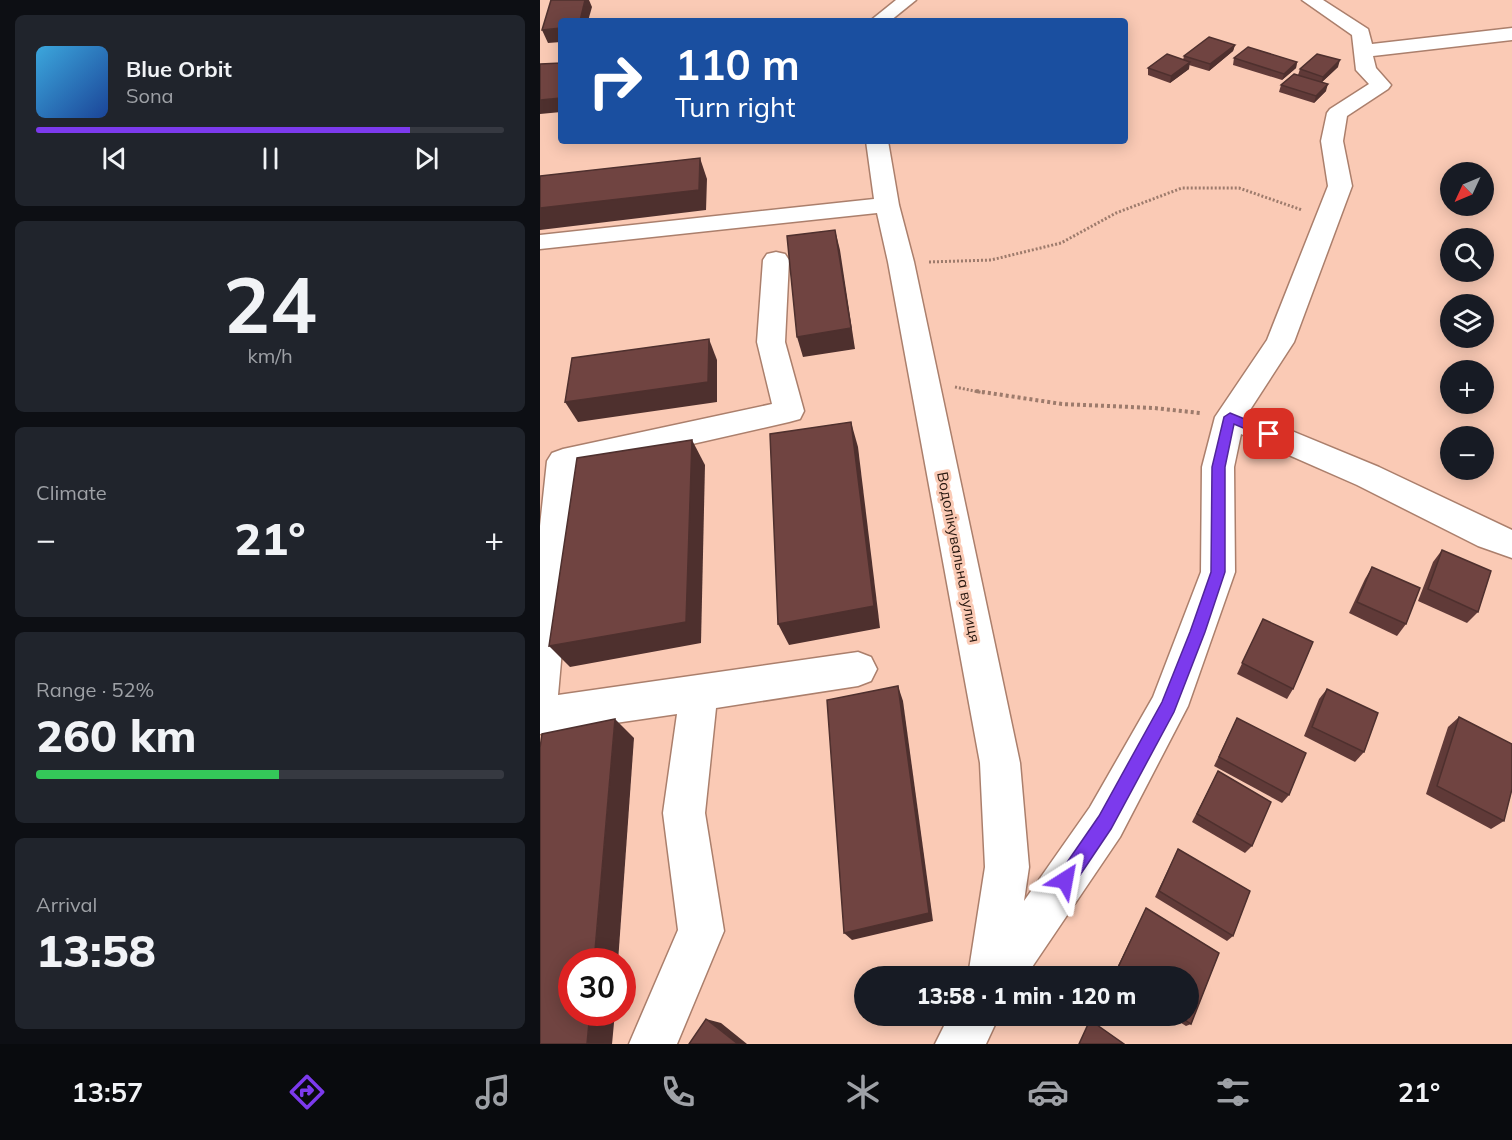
<!DOCTYPE html>
<meta charset="utf-8">
<style>
body{margin:0;font-family:Mulish,sans-serif;background:#20242c;color:#f1f3f6;height:100vh;display:flex;flex-direction:column;font-size:22px;white-space:nowrap}
*{box-sizing:border-box;margin:0}
p{font-size:20px;color:#9ea1a6}
.icon{flex:none;width:33px;height:33px;fill:none;stroke:currentColor;stroke-width:2;stroke-linecap:round;stroke-linejoin:round}
.map{position:relative;flex:1;overflow:hidden}
.panel{display:flex;flex-direction:column;gap:15px;padding:15px;background:#0d0f14;width:540px}
.panel>*{flex:none}
.guide{position:absolute;left:18px;top:18px;width:570px;height:126px;border-radius:6px;box-shadow:0 3px 15px #0003;background:#1a4fa0;color:#fff;overflow:hidden}
.needle{width:39px;rotate:226deg}
.controls{position:absolute;left:900px;top:162px;display:grid;gap:12px}
.controls a{display:grid;place-items:center;width:54px;height:54px;border-radius:50%;background:#171b24;box-shadow:0 3px 15px #0003;font-size:30px}
.speed{position:absolute;left:18px;top:948px;display:flex;gap:12px;font-size:30px;font-weight:700;text-align:center}
.speed>*{display:grid;place-content:center;width:78px;height:78px;border-radius:50%;background:#171b24;box-shadow:0 3px 15px #0003;line-height:1}
.speed .limit{border:9px solid #d22;background:#fff;color:#111}
.pin{position:absolute;display:grid;place-items:center;width:51px;height:51px;color:#fff;margin:-26px;border-radius:12px;box-shadow:0 3px 9px #0006}
.me{position:absolute;width:66px;margin:-33px;rotate:34deg;stroke-linejoin:round;filter:drop-shadow(0 0 4px #0008)}
.turn{display:flex;align-items:center;gap:21px;height:126px;padding:0 18px;font-size:27px}
.turn .icon{width:78px;height:78px;stroke-width:2.5}
.turn b{display:block;font-size:42px;line-height:51px}
.big{font-size:45px;font-weight:800;line-height:1.1}
.panel .card{flex:1;display:flex;flex-direction:column;justify-content:center;gap:9px;min-width:0;padding:0 21px;border-radius:9px;background:#20242c}
.panel .dial{align-items:center;gap:0}
.dial b{font-size:78px;line-height:1}
.song{display:flex;align-items:center;gap:18px}
.cover{width:72px;height:72px;border-radius:9px;background:linear-gradient(135deg,hsl(200 70% 55%),hsl(220 70% 35%))}
.played{height:6px;border-radius:3px;background:linear-gradient(90deg,#7c3aed 80%,#363941 80%)}
.keys{display:flex;justify-content:space-around;direction:ltr}
.heat{display:flex;justify-content:space-between;align-items:center;font-size:33px;direction:ltr}
.charge{height:9px;border-radius:4px;background:linear-gradient(90deg,#34c759 52%,#363941 0)}
.trip{position:absolute;left:314px;top:966px;width:345px;height:60px;border-radius:30px;background:#171b24;box-shadow:0 3px 15px #0003;font-weight:800;line-height:60px;text-align:center}
.tabs{display:flex;height:96px;justify-content:space-around;align-items:center;background:#090b0e;color:#9ea1a6}
.tabs .icon{width:42px;height:42px}
.tabs .active{color:#7c3aed}
.tabs b{font-size:27px;color:#f1f3f6}
main{display:flex;flex:1;min-height:0}
.map>svg:first-child{display:block}
.lines{fill:none;stroke-linecap:round;stroke-linejoin:round}
.minor-casing{stroke:#ab7f6c;stroke-width:3}
.path-far1{stroke:#9d7b6c;stroke-width:3;stroke-dasharray:2 2;stroke-linecap:butt}
.path{stroke:#9d7b6c;stroke-width:4;stroke-dasharray:3 3;stroke-linecap:butt}
.minor{fill:#fff;fill-rule:evenodd}
.wall{fill:#603a38}
.shaded-wall{fill:#4e302e}
.building{fill:#704441;stroke:#4e302e;stroke-width:1.5}
.route{fill:#7c3aed;stroke:#51269a;stroke-width:1.5}
.labels{text-anchor:middle;dominant-baseline:central;stroke-width:6;stroke-linejoin:round;paint-order:stroke}
.street-label{font-size:15px;fill:#27170f;stroke:#facab5}
</style>
<main>
<section class="panel">
<div class="card">
<div class="song"><i class="cover"></i><div><b>Blue Orbit</b><p>Sona</p></div></div>
<div class="played"></div>
<div class="keys"><svg class="icon" aria-label="previous" viewBox="0 0 24 24"><path d="M18 5L8 12l10 7zM5 5v14"/></svg><svg class="icon" aria-label="pause" viewBox="0 0 24 24"><path d="M8 5v14M16 5v14"/></svg><svg class="icon" aria-label="next" viewBox="0 0 24 24"><path d="M6 5l10 7-10 7zM19 5v14"/></svg></div>
</div>
<div class="card dial"><b>24</b><p>km/h</p></div>
<div class="card"><p>Climate</p>
<div class="heat"><a>−</a><b class="big">21°</b><a>+</a></div>
</div>
<div class="card"><p>Range · 52%</p><b class="big">260 km</b><div class="charge"></div></div>
<div class="card"><p>Arrival</p><b class="big">13:58</b></div>
</section>
<div class="map">
<svg width="972" height="1044" viewBox="0 0 972 1044">
<rect width="100%" height="100%" fill="#facab5"/>
<g class="lines">
<defs>
<g id="minor">
<path d="M356,0H376L350,21H330Z"/>
<path d="M762,0H783L828,29L832,44L972,28V40L833,56L836,68L851,85L848,89L807,116L803,141L812,186L754,342L708,413L839,467L972,530V558L938,546L817,485L701,434L694,467L695,572L648,706L580,837L486,976H428L445,867L440,763L348,262L337,213L0,249V235L334,199L326,141H348L359,205L374,262L480,763L489,867L484,901L550,807L613,697L661,572L662,467L675,417L727,340L788,186L781,141L787,113L790,109L829,84L816,70L812,35Z"/>
<path d="M236,252L245,254L249,260L245,342L264,411L260,419L249,422L38,470L18,695L318,652L331,657L337,669L331,681L318,686L176,708L165,813L184,931L137,1044H89L138,930L123,813L137,714L0,734V526L7,461L12,453L23,449L232,404L217,342L223,260L227,254Z"/>
<path d="M409,1016H459L446,1044H395Z"/>
</g>
</defs>
<use href="#minor" class="minor-casing"/>
<g class="path-far1">
<path d="M389,262L451,260L521,243L576,213L642,188H699L762,210"/>
<path d="M415,387L444,393"/>
</g>
<path class="path" d="M436,391L522,404L614,408L660,413"/>
<use href="#minor" class="minor"/>
</g>
<g class="wall">
<path d="M695,45L693,51L669,71L649,65V69L630,83L608,75V68L643,60L644,56Z"/>
<path d="M694,58L757,62L756,68L742,80L693,65Z"/>
<path d="M798,67L782,82L786,91L774,103L739,92L741,85L758,75L760,69Z"/>
<path d="M902,550L938,612L927,623L878,601L893,562Z"/>
<path d="M832,567L866,624L857,636L809,613L825,579Z"/>
<path d="M723,619L753,689L747,699L697,674Z"/>
<path d="M787,689L824,752L815,762L764,736L779,699Z"/>
<path d="M919,717L964,821L951,829L886,794L908,727Z"/>
<path d="M697,718L749,795L742,803L674,766Z"/>
<path d="M678,771L712,846L705,853L652,822Z"/>
<path d="M638,849L693,936L687,941L615,897Z"/>
<path d="M606,908L679,953L651,1024L646,1026L630,1016H648V976H573Z"/>
</g>
<g class="shaded-wall">
<path d="M45,0H49L52,7L48,21H40Z"/>
<path d="M21,28V42L8,43L2,30Z"/>
<path d="M695,45L693,51L669,71L670,64Z"/>
<path d="M800,60L798,67L781,83L783,77Z"/>
<path d="M650,62L649,69L630,83L631,76Z"/>
<path d="M757,62L756,68L742,80L744,74Z"/>
<path d="M788,84L786,91L774,103L776,96Z"/>
<path d="M21,98V112L0,114V100Z"/>
<path d="M160,158L167,179L166,210L0,230V208Z"/>
<path d="M295,230L300,250L315,349L263,357L257,337Z"/>
<path d="M169,339L177,360V402L38,422L25,402Z"/>
<path d="M311,422L318,447L340,628L249,645L238,624Z"/>
<path d="M152,440L165,465L161,643L30,667L9,646Z"/>
<path d="M358,686L363,701L393,921L312,940L304,933Z"/>
<path d="M75,719L94,738L78,962H54Z"/>
<path d="M50,1012H75L72,1044H47Z"/>
<path d="M166,1019L181,1023L207,1044H198Z"/>
</g>
<g class="building">
<path d="M11,0H45L40,21H21V28L2,30Z"/>
<path d="M669,37L695,45L670,64L644,56Z"/>
<path d="M708,47L757,62L744,74L694,58Z"/>
<path d="M627,54L650,62L631,76L608,68Z"/>
<path d="M777,54L800,60L783,77L760,69Z"/>
<path d="M21,63V98L0,100V64Z"/>
<path d="M754,74L788,84L776,96L741,85Z"/>
<path d="M160,158L159,190L0,208V176Z"/>
<path d="M295,230L311,328L257,337L247,236Z"/>
<path d="M169,339L168,382L25,402L32,358Z"/>
<path d="M311,422L334,606L238,624L230,434Z"/>
<path d="M152,440L146,622L9,646L37,458Z"/>
<path d="M902,550L951,571L938,612L888,589Z"/>
<path d="M832,567L880,588L866,624L817,602Z"/>
<path d="M723,619L773,642L753,689L702,663Z"/>
<path d="M358,686L389,913L304,933L287,700Z"/>
<path d="M787,689L838,713L824,752L772,727Z"/>
<path d="M919,717L972,744V789L964,821L897,786Z"/>
<path d="M697,718L766,753L749,795L679,757Z"/>
<path d="M75,719L54,962H32V1012H50L47,1044H0V748L2,734Z"/>
<path d="M678,771L731,802L712,846L657,814Z"/>
<path d="M638,849L710,891L693,936L619,891Z"/>
<path d="M606,908L679,953L651,1024L639,1016H648V976H579L575,974Z"/>
<path d="M166,1019L198,1044H149Z"/>
<path d="M550,1020L584,1044H539Z"/>
</g>
<path class="route" d="M690,413L734,431L736,434L729,439L694,424L685,467V572L665,632L634,712L571,829L532,887L525,889L519,887L516,880L519,874L559,816L622,702L650,632L671,572L672,467L684,417Z"/>
<g class="labels">
<g class="street-label">
<text transform="translate(419 557) rotate(79)">Водолікувальна вулиця</text>
</g>
</g>
</svg>
<div class="controls">
<a><svg class="needle" viewBox="-14 -14 28 28"><path d="M0-13l5 13h-10z" fill="#e53935"/><path d="M0 13l5-13h-10z" fill="#9ea1a6"/></svg></a>
<a><svg class="icon" aria-label="search" viewBox="0 0 24 24"><circle cx="10" cy="10" r="6"/><path d="M15 15l6 6"/></svg></a>
<a><svg class="icon" aria-label="layers" viewBox="0 0 24 24"><path d="M12 4l9 5-9 5-9-5zM3 14l9 5 9-5"/></svg></a>
<a>+</a>
<a>−</a>
</div>
<div class="speed"><div class="limit">30</div></div>
<div class="pin" style="left:729px;top:434px;background:#d93025"><svg class="icon" aria-label="arrive" viewBox="0 0 24 24"><path d="M6 21V4h12l-3 4 3 4H6"/></svg></div>
<svg class="me" style="left:525px;top:880px" viewBox="-20 -20 40 40"><path d="M0-17L14 15 0 8-14 15z" fill="#7c3aed" stroke="#fff" stroke-width="4"/></svg>
<div class="trip">13:58 · 1 min · 120 m</div>
<div class="guide">
<div class="turn"><svg class="icon" aria-label="right" viewBox="0 0 24 24"><path d="M7 20v-9h11M14 6l5 5-5 5"/></svg><div><b>110 m</b>Turn right</div></div>
</div>
</div>
</main>
<nav class="tabs">
<b>13:57</b>
<svg class="icon active" aria-label="directions" viewBox="0 0 24 24"><path d="M12 3l9 9-9 9-9-9zM9 14v-3h6M13 9l2 2-2 2"/></svg>
<svg class="icon" aria-label="music" viewBox="0 0 24 24"><path d="M9 18V5l10-2v13"/><circle cx="6" cy="18" r="3"/><circle cx="16" cy="16" r="3"/></svg>
<svg class="icon" aria-label="phone" viewBox="0 0 24 24"><path d="M5 4h4l2 5-3 2q2 4 5 5l2-3 5 2v4C11 20 4 13 5 4z"/></svg>
<svg class="icon" aria-label="climate" viewBox="0 0 24 24"><path d="M12 3v18M4 7l16 10M4 17L20 7"/></svg>
<svg class="icon" aria-label="car" viewBox="0 0 24 24"><path d="M5 17H2v-5l4-1 3-4h7l3 4 3 1v5h-3M9 17h6M6 11h13"/><circle cx="7" cy="17" r="2"/><circle cx="17" cy="17" r="2"/></svg>
<svg class="icon" aria-label="filters" viewBox="0 0 24 24"><path d="M4 7h16M4 17h16"/><circle cx="9" cy="7" r="2"/><circle cx="15" cy="17" r="2"/></svg>
<b>21°</b>
</nav>
